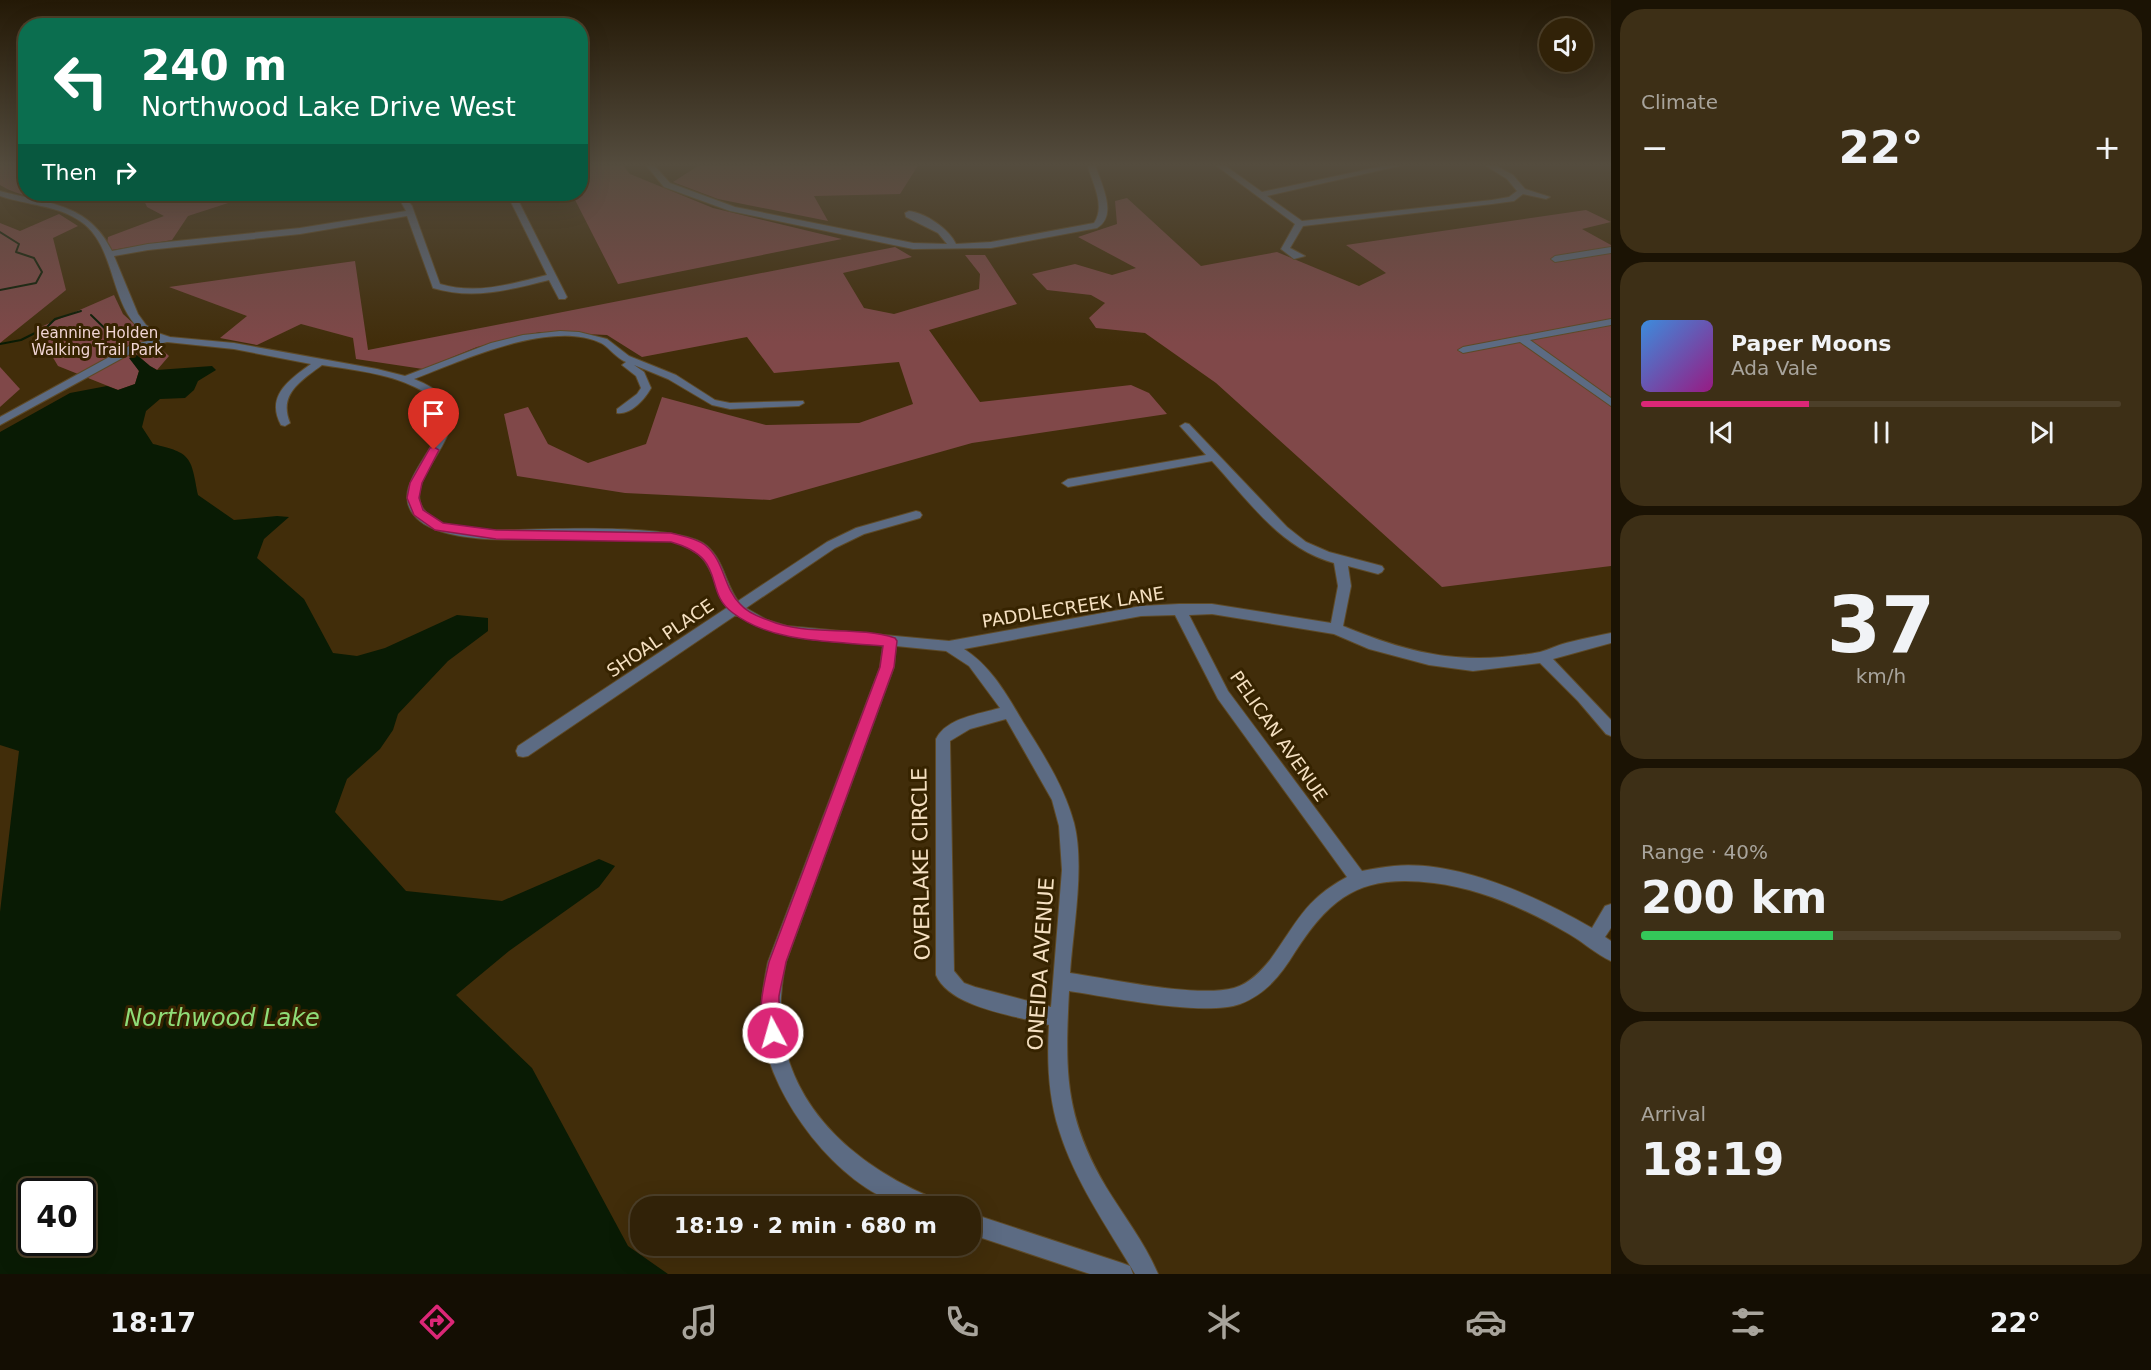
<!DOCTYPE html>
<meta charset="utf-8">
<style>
body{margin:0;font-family:"DejaVu Sans",sans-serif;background:#3d2f16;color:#f1f3f6;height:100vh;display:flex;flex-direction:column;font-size:22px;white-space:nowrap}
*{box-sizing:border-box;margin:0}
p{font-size:20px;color:#a8a49c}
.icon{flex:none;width:33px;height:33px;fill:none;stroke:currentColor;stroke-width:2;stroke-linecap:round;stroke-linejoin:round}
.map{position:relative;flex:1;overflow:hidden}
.side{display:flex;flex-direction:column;gap:9px;padding:9px;background:#1b1304;width:540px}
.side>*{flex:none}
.guide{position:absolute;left:18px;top:18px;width:570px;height:183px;border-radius:24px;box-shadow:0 6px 24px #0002,0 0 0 2px #4c3f29;background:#0b6e4f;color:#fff;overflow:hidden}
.controls{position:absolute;left:1539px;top:18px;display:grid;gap:12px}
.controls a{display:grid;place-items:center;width:54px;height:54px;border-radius:50%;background:#312208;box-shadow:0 6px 24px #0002,0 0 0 2px #4c3f29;font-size:30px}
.speed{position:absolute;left:18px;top:1178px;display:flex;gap:12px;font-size:30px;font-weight:700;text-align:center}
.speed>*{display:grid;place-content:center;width:78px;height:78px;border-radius:50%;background:#312208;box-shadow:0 6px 24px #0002,0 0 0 2px #4c3f29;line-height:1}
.speed .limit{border:3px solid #111;border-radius:9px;background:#fff;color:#111}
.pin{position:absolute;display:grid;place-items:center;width:51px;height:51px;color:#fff;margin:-62px -26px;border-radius:50% 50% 50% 0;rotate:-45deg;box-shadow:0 0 6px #0007}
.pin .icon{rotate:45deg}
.me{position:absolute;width:66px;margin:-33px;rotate:354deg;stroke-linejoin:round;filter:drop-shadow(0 0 4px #0008)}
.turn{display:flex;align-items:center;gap:21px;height:126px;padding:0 24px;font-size:27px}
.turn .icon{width:78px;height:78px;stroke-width:2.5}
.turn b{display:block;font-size:42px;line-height:51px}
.then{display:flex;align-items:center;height:57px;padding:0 24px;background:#0003;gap:12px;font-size:22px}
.big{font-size:45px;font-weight:700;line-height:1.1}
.side .card{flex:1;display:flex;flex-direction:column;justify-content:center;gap:9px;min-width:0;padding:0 21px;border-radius:24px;background:#3d2f16}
.side .dial{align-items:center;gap:0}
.dial b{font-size:78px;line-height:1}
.song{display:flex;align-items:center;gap:18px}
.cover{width:72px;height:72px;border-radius:9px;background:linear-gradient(135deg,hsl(210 70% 55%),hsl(310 70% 35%))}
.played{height:6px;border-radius:3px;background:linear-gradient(90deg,#db2777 35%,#4c3f29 35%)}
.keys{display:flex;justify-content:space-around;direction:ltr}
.heat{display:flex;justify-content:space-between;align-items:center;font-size:33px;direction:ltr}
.charge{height:9px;border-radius:4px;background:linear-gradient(90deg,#34c759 40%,#4c3f29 0)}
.trip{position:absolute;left:630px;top:1196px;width:351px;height:60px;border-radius:24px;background:#312208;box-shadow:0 6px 24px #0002,0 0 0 2px #4c3f29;font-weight:700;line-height:60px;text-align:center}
.dock{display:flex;height:96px;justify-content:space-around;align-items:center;background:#140e03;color:#a8a49c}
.dock .icon{width:42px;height:42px}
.dock .current{color:#db2777}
.dock b{font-size:27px;color:#f1f3f6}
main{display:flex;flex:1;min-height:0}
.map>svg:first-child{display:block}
.green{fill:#804849}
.water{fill:#091b04;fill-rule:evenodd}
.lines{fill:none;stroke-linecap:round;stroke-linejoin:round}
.stream{stroke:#091b04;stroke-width:2}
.minor-casing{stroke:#5e4a27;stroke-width:2}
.minor{fill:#5c6b83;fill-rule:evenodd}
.route{fill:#db2777;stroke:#8e194d;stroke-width:1.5}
.labels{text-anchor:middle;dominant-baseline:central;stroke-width:6;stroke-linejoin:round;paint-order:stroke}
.far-park-label{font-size:15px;fill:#f1d5d4;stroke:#362300}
.street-label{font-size:18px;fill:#f5e0c1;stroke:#362300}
.near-street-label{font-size:21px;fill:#f5e0c1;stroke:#362300}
.near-water-label{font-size:24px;font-style:italic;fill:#8fdd78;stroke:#362300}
</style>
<main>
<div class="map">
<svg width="1611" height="1274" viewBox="0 0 1611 1274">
<rect width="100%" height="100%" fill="#412d0a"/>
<g class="green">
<path d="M0,164H25L26,194H256L188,216L172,240L106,251L108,237L164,216L147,207L142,196C100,200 37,208 0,185Z"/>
<path d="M581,164H622L630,174L713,208L842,239L618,284L572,194H580Z"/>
<path d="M701,164H919L900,194L814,196L828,221L718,199L673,182Z"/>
<path d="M1127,198L1201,266L1277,252L1359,286L1386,273L1346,245L1586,210L1611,222L1582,229L1611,245V566L1442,587L1216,383L1145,333L1096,328L1089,318L1105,303L1091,295L1047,290L1032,274L1075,264L1112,275L1136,268L1078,237L1117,224L1115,201Z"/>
<path d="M59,214L78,226L53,238L66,290L0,343V223L20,231Z"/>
<path d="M895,247L912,257L843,273L864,308L894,314L979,289L980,274L965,255H985L1017,304L929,330L980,402L1131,385L1149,393L1167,414L972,443L770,500L625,493L517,476L504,414L528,407L548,444L588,463L646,444L662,397L766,425L859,423L913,404L899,362L774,373L747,337L642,357L607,335L540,332L477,347L423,369L356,359L353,338L301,324L257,345L220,338L247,316L169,287L355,261L368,350Z"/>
<path d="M114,295L123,314L169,356L157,370L150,366L137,355L130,358L139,371L135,384L118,390L58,366L36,329Z"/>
<path d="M0,367L20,389L0,407Z"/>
</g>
<path class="water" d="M137,355L150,366L157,370L212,366L216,370L198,381L194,390L185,398L160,399L146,411L142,427L153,444C192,453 191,457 198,495L234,520L277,516L289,517L264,539L257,558L304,599L333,653L357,656L385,648L457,615L488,618V631L448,661L398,714L393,730L380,749L347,779L335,812L406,891L502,901L599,859L615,866L599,887L509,951L456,995L532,1068L628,1246L668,1274H0V912L19,751L0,745V432L70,393L107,386L118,390L135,384L139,371L129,358ZM32,1191H82V1242H32Z"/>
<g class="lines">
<g class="stream">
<path d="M0,232L19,244L16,252L34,258L42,272L36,283L0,290"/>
<path d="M91,315L121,344"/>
<path d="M0,344L21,340L47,327L55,319L81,311"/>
</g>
<defs>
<g id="minor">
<path d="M645,164H653L670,183L735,207L913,243L947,244L938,233L906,217L905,213L909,211C926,213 949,229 956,244L991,242L1094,223C1106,206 1092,182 1087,164H1095C1100,182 1119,215 1097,228L991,248L913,249L730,211L664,187Z"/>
<path d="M1214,164H1223L1262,192L1392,164H1408L1267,196L1302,221L1492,200L1509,197L1517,191L1507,179L1483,164H1493L1513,175L1525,189L1550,197L1546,199L1523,194L1514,201L1492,204L1303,226L1290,248L1305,256L1294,259L1281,249L1295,224Z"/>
<path d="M0,191C47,204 88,202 112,251L148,244L300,228L406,211L399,198L392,194H402L412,206L440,284C476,295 511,284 547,275L507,194H515L567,297L565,299H559L549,280C509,290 473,300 433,288L407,216L300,234L148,250L114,256L138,314L146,325L158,333L170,337L234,343L377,369L405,376L491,343L523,335L560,331L579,332L607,339L629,356L676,375L715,400L730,403L803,401L804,403L799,406L730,409L712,405L668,379L634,365L644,372L651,388C645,399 631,415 617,413V409L637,394L641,388L636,376L622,365L626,362C616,358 610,348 601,343C551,319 461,361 414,379C516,420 370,485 438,521C459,533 490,530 514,530C553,529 680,523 707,546C724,561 725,583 738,601L827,542L856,528L916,511L920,512L922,515L920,518L864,534L835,548L746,608L767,620L787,626L949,641L1141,606L1179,604H1212L1331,623L1338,586L1334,563C1281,549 1248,500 1212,461L1068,487L1062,483L1068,479L1206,455L1180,426L1185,423L1189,424L1287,527L1306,542L1329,552L1382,566L1384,569L1382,572L1378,574L1348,566L1351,586L1343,626C1413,655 1465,666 1540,652C1549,650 1557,645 1566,643C1581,639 1596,636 1611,633V643L1553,659L1611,720V736L1606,734L1578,701L1540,663L1473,671L1429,665L1369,649L1334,634L1212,614L1189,615L1228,691L1362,871C1372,869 1383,867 1394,866C1458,860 1538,897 1592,928L1605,906L1611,904V928L1605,937L1611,941V961C1596,954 1583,942 1569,934C1528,910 1482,889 1434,883C1364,874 1332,894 1295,952C1281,975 1266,994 1240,1004C1204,1017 1110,997 1069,991C1065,1070 1064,1116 1106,1187C1123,1215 1145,1243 1158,1274H1135C1108,1228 1075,1182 1059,1130C1048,1096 1047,1060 1049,1025C1017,1016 950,1008 936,975V739C946,718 979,714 1000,708L969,666L946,651L896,646L894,667L786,962C760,1078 834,1157 935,1199L938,1206C927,1206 912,1208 902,1205C838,1186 772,1099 763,1035C759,1010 763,986 768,962L880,667L883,645C830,640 783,642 736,615L528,756L523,757L518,756L516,751L518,746L728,607C706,574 717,555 671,541C639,540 607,539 575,539C535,539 451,546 420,521C369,480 492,424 415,387C386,373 353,370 322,365C301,381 278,394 290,423L285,426L281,425C265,396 290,379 311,364L234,349L167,342L139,349L0,425V417L131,345L156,339C106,319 121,248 80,221C57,205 26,205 0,196ZM1175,615L1218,699L1347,877C1304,900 1297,923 1270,960C1261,971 1249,984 1234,988C1196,998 1112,979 1070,973C1073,929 1085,866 1074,823C1064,786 1043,754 1023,722C1007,695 991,666 964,649L1141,616ZM1006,719L1052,800L1059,826L1062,870L1051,1007L975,987L964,983L954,971L950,741L970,729Z"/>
<path d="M306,194H342L338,196L309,197H306Z"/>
<path d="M1611,247V253L1555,262L1551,259L1555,256Z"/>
<path d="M1611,319V325L1530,340L1611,398V406L1520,342L1463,353L1458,350L1463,347Z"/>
<path d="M970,1213L1122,1263L1130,1266L1133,1274H1090L970,1234Z"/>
</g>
</defs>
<use href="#minor" class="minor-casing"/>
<use href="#minor" class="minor"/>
</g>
<linearGradient id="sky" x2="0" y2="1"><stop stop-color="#241906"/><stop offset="0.48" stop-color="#544c3e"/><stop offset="1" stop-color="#544c3e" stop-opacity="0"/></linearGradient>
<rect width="1611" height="343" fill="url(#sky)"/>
<path class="route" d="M434,447L439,450L422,483L419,498L423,510L443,523L496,530L671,533C682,536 696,538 705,545C725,561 723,587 740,604C746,611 759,617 768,620C807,637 855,625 895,638L897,641L894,667L786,962C784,973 781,985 779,996C778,1010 785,1027 780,1039L773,1042L766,1039C756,1014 763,988 769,962L880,667L883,646C834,641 774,644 733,613C702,591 729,558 671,542L496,539L435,530L414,515L407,498L410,483L430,448Z"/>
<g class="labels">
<g class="far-park-label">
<text x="97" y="333">Jeannine Holden<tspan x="97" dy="17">Walking Trail Park</tspan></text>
</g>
<g class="street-label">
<text transform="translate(1073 607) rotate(-9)">PADDLECREEK LANE</text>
<text transform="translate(660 638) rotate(-34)">SHOAL PLACE</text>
<text transform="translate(1279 736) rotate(55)">PELICAN AVENUE</text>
</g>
<g class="near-street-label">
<text transform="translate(921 864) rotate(-91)">OVERLAKE CIRCLE</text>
<text transform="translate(1041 964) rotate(-86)">ONEIDA AVENUE</text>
</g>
<g class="near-water-label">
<text x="222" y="1018">Northwood Lake</text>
</g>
</g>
</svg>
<div class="controls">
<a><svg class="icon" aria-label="sound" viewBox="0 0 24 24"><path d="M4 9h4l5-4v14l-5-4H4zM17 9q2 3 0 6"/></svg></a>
</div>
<div class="speed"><div class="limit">40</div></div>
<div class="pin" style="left:434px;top:450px;background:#d93025"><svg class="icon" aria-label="arrive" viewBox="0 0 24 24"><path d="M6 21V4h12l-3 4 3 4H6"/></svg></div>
<svg class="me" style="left:773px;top:1033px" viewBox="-20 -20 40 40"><circle r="17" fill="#db2777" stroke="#fff" stroke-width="3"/><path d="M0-11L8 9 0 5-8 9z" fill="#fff"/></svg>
<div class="trip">18:19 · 2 min · 680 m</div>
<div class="guide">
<div class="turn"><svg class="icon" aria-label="left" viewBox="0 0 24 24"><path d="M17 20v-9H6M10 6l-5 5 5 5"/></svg><div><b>240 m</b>Northwood Lake Drive West</div></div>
<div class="then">Then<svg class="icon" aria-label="right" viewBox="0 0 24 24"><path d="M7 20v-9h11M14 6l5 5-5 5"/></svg></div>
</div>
</div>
<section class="side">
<div class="card"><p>Climate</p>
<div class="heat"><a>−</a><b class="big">22°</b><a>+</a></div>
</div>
<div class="card">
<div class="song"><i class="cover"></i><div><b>Paper Moons</b><p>Ada Vale</p></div></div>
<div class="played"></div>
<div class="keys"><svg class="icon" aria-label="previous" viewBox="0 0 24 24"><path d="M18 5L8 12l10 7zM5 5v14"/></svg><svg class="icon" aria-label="pause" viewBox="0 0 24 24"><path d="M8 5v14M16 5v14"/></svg><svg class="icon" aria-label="next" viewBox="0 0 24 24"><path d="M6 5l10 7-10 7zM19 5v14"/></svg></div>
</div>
<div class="card dial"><b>37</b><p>km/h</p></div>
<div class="card"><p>Range · 40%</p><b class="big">200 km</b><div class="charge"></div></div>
<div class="card"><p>Arrival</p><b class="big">18:19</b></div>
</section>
</main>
<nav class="dock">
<b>18:17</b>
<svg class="icon current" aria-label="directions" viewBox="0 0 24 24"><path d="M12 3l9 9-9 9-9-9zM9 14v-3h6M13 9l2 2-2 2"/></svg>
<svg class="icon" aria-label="music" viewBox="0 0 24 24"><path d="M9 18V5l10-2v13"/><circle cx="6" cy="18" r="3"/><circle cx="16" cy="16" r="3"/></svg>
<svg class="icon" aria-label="phone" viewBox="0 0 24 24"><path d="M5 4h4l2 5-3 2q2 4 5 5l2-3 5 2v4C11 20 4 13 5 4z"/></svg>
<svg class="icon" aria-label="climate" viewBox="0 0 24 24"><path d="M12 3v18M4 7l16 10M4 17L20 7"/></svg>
<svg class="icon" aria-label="car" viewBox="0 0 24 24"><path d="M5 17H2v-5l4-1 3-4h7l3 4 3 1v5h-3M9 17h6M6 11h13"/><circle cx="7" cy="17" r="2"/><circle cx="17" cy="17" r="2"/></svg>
<svg class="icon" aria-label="filters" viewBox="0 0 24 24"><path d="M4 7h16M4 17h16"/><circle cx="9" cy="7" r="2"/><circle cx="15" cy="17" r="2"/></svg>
<b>22°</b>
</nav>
